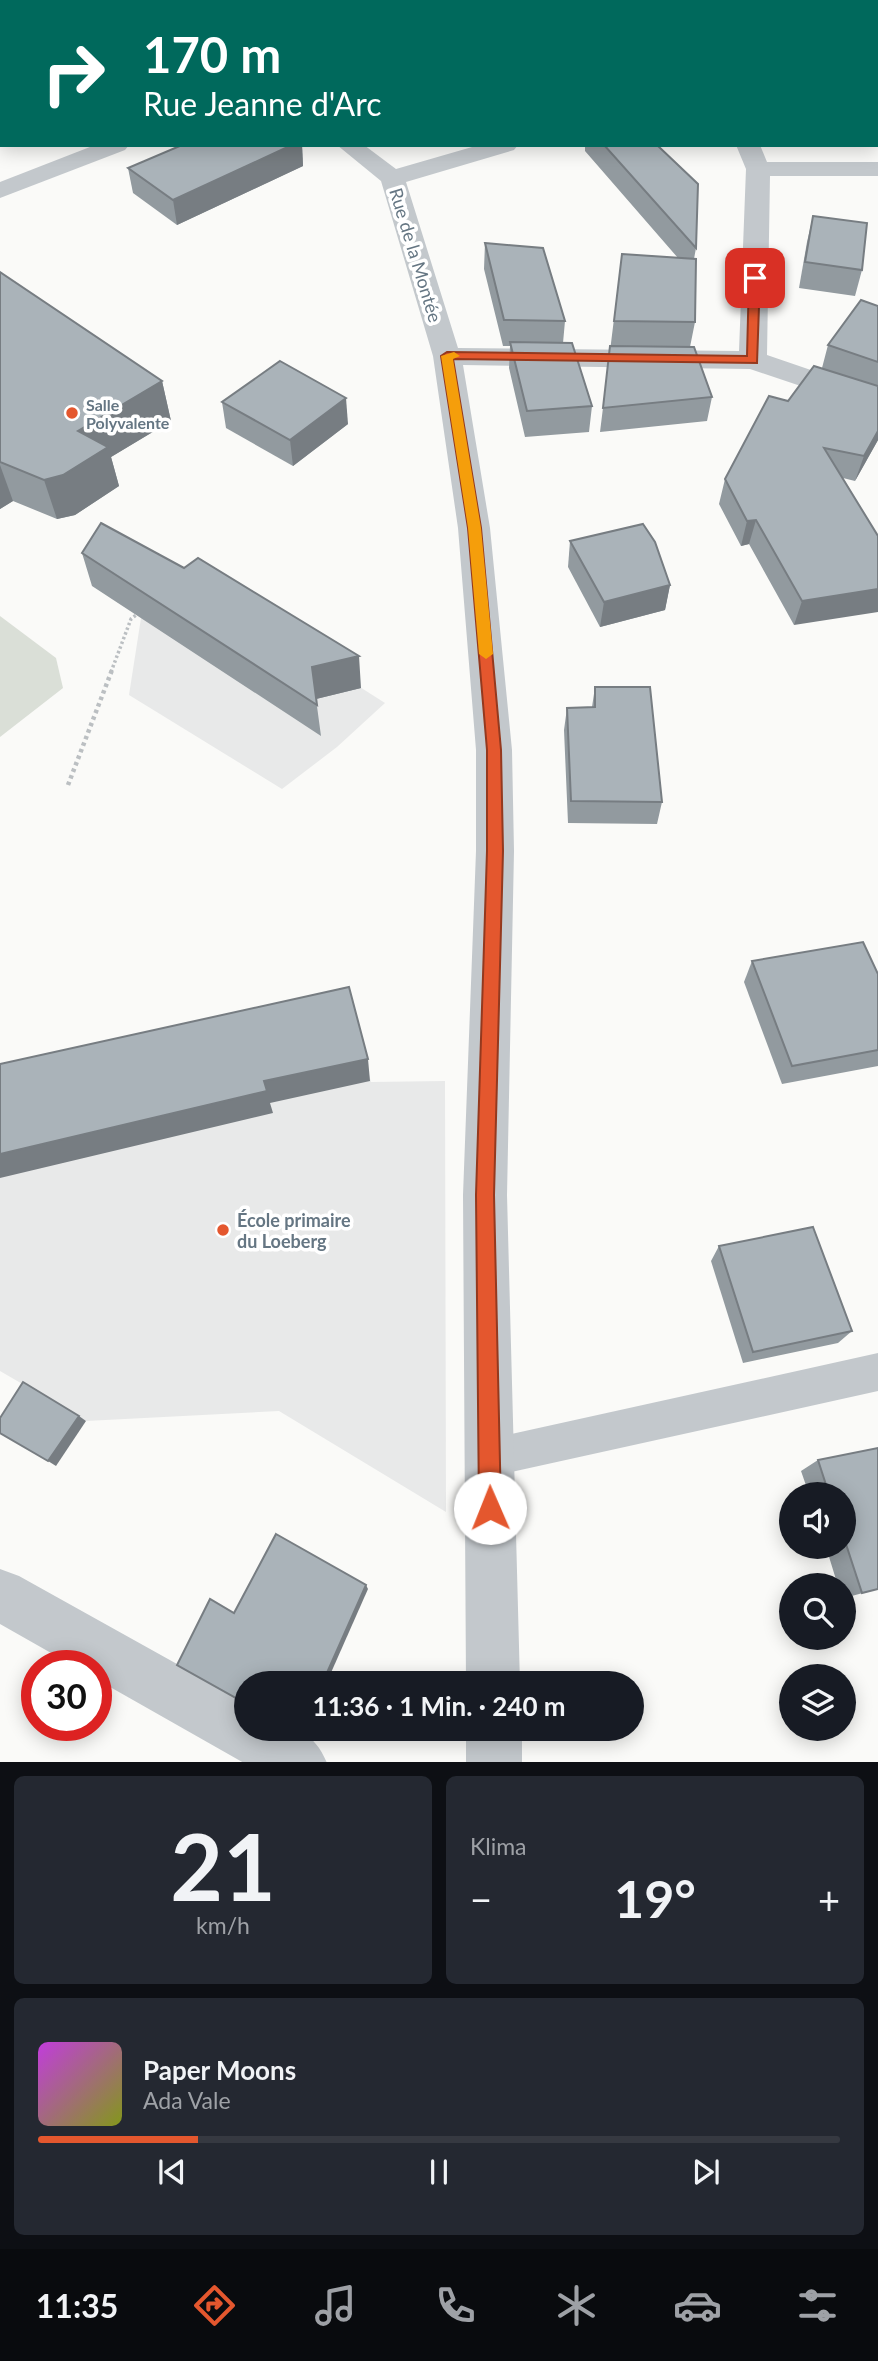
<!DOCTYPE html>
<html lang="de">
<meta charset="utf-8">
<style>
body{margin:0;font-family:Lato,sans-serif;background:#242831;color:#f1f3f6;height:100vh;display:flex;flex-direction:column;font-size:26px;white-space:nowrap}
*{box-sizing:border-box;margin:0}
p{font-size:23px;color:#9ea1a6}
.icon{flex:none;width:38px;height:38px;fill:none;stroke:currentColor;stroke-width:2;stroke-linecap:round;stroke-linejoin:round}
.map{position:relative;height:1762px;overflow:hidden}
.sheet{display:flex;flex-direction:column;gap:14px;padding:14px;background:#0d0f14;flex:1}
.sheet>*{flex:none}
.top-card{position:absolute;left:0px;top:0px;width:878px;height:147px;box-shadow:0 4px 18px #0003;background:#00695c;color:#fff;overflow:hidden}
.buttons{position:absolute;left:779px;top:1482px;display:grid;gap:14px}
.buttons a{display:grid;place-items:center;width:77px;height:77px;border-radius:50%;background:#171b24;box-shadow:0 4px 18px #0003;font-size:35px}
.speed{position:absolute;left:21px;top:1650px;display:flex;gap:14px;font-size:35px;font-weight:700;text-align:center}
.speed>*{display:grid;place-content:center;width:91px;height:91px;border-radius:50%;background:#171b24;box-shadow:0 4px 18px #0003;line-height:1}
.speed .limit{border:10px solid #d22;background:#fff;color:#111}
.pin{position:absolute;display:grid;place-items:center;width:60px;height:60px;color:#fff;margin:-30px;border-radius:14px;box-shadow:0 4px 10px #0006}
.me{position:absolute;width:77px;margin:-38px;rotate:359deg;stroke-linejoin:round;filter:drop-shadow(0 0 5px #0008)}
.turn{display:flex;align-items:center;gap:24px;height:147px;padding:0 28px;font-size:32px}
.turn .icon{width:91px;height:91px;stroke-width:2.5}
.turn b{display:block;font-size:49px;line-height:60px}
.big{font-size:52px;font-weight:700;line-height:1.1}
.sheet .tile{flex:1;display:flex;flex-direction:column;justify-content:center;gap:10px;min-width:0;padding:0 24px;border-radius:10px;background:#242831}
.sheet .dial{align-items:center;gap:0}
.dial b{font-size:91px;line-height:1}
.song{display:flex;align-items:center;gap:21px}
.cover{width:84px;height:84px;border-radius:10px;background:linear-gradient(135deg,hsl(290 70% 55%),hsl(70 70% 35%))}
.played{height:7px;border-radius:4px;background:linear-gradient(90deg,#e4572e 20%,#363941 20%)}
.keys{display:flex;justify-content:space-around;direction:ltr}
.heat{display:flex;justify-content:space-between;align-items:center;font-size:38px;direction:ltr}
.sheet .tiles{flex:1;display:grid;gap:14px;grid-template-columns:1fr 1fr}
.tile:last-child{grid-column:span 2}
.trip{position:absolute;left:234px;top:1671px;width:410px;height:70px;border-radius:35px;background:#171b24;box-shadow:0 4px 18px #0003;font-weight:700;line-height:70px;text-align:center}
.tabs{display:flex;height:112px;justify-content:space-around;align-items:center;background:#090b0e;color:#9ea1a6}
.tabs .icon{width:49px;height:49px}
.tabs .on{color:#e4572e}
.tabs b{font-size:32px;color:#f1f3f6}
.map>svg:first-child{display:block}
.built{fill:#e8e9e9}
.green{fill:#dadfd7}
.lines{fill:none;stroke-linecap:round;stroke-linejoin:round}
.path-far1{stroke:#bbbfc2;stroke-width:3.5;stroke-dasharray:2.5 2.5;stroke-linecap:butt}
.path{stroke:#bbbfc2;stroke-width:4.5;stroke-dasharray:3.5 3.5;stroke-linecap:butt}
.service{fill:#c3c8cc;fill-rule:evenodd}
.minor{fill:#c3c8cc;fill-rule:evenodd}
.wall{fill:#929a9f}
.shaded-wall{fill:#777d82}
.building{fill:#aab3b9;stroke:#777d82;stroke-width:2}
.route{fill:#e4572e;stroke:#94391e;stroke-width:2}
.slow{fill:#f59e0b}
.poi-dot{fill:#e4572e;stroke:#fff;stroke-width:2.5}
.labels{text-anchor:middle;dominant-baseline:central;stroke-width:7;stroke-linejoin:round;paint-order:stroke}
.far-poi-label{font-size:16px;font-weight:bold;fill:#657683;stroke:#fff;text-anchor:start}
.street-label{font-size:18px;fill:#657683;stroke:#fff}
.poi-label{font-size:18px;font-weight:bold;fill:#657683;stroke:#fff;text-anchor:start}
</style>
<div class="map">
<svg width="878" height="1763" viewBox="0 0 878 1763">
<rect width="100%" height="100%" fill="#fafaf8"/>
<g class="built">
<path d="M175,592L229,604L385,703L337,747L282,789L129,695L141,618Z"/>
<path d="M352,1011L371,1082L445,1081L446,1512L279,1411L86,1421L0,1371V1090Z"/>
</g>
<path class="green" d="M0,616L56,658L63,688L0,737Z"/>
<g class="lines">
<path class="path-far1" d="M111,672L131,619L140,612"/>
<path class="path" d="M68,785L112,670"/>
<path class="service" d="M878,1353V1391L489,1477L475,1472L470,1458L475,1444L489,1439Z"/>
<g class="minor">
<path d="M156,0H178V2H157Z"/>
<path d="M199,0H224L198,2Z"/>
<path d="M95,145H129L125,150L0,198V182Z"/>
<path d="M337,145H364L396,169L479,145H518L514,150L406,182L458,348L739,351L746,169L736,145H760L767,162H878V176H770L767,355L878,393V412L750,369L463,365L490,528L512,750L514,851L507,1195L520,1684H466L463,1195L476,851V750L458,528L433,356L381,181Z"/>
<path d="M0,1569L19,1576L247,1703V1729C284,1729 310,1722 327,1763H244L96,1679V1666H74L0,1624Z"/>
<rect x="466" y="1729" width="56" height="34"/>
</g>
</g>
<g class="wall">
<path d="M38,0H131L132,2H40Z"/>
<path d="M499,0H703L702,2H499Z"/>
<path d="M762,0H878V105L877,104V2H764Z"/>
<path d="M182,145H302L303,166L177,225L133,193L128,168Z"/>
<path d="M585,145H657L696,248L694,259L695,322L690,347L712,397L707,421L600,432L622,254L678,258L585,151Z"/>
<path d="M813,216L862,270L855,296L799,288L807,242Z"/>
<path d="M485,243L565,321L563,343L592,406L589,432L525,437L509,368L510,346H503L484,269Z"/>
<path d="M0,272L162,381L171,421L111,457L119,486L75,515L57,519L13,501L0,509Z"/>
<path d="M878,306V440L855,481L843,478L878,536L794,625L749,544L741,546L719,504L725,479L788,401L822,368L828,345Z"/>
<path d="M222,402L348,424L293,466L226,428Z"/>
<path d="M570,541L670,585L665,610L600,627L568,567Z"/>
<path d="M82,553L361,688L316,699L321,736L92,586Z"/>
<path d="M595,687L662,802L657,824L568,823L564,730L567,708L592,707Z"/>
<path d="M752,961L878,974V1066L782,1084L744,982Z"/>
<path d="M719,1246L852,1331L838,1343L743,1363L711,1261Z"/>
<path d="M878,1448V1589L844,1598V1586H838L826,1547H844V1494H809L801,1471L818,1460Z"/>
</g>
<g class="shaded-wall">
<path d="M292,145H302L303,166L177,225L173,200Z"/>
<path d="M162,381L171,421L111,457L119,486L75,515L57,519L44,480L78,431Z"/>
<path d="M346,398L348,424L293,466L290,440Z"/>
<path d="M878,431V440L855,481L864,456Z"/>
<path d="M0,465L13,501L0,509Z"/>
<path d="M756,520L749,544L741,546L747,521Z"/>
<path d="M670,585L665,610L600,627L604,602Z"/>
<path d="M878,589V612L794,625L802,601Z"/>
<path d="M359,656L361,688L316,699L312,667Z"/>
<path d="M368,1059L370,1081L270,1103L273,1113L0,1178V1154L264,1081Z"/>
<path d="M79,1416L86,1421L56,1466L48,1461Z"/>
<path d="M366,1585L368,1589L326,1684H322Z"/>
</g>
<g class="building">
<path d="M52,0H130L132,2H53Z"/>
<path d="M519,0H694V2H518Z"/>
<path d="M796,0H878V66L877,65V2H798Z"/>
<path d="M182,145H292L173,200L128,168Z"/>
<path d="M604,145H657L698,184L696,248Z"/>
<path d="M813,216L867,223L862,270L805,262Z"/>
<path d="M485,243L543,248L565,321L504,320Z"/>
<path d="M622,254L696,259L695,322L614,321Z"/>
<path d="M0,272L162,381L78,431L108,447L63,475L44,480L0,462Z"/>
<path d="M861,300L878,306V362L828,345Z"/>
<path d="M510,342L572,343L592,406L527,411Z"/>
<path d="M610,346L694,347L712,397L603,408Z"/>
<path d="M280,361L346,398L290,440L222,402Z"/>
<path d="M814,366L878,386V431L864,456L824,448L878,536V589L802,601L756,520L747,521L725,479L769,396L788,401Z"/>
<path d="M101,523L184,568L198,558L359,656L312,667L317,705L82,553Z"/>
<path d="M643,524L655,542L670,585L604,602L570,541Z"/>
<path d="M595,687H650L662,802L571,801L567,708L595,707Z"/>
<path d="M863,942L878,974V1050L792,1066L752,961Z"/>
<path d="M349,987L368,1059L264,1081L267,1091L0,1154V1064Z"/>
<path d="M813,1227L852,1331L753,1352L719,1246Z"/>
<path d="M23,1382L79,1416L48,1461L0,1433V1418Z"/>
<path d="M878,1448V1589L862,1593L844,1538V1494H829L818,1460Z"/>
<path d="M276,1534L366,1585L322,1684H247V1710L243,1708L241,1701L177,1665L210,1599L234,1613Z"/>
<path d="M285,1729H301L299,1733Z"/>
</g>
<path class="route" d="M755,275L760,278L757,363L453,359L481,528L501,750L503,851L494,1195L501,1508L497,1515L490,1518L483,1515L479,1508L476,1195L487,851V750L468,528L441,356L447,352L747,356L749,278Z"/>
<path class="slow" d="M454,352L460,356L453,359L481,528L493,654L486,659L479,654L468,528L441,356Z"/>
<g class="poi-dot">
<circle cx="72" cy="413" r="7"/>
<circle cx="223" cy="1230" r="7"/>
</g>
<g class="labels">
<g class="far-poi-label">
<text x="86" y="404">Salle<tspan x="86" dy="18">Polyvalente</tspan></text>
</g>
<g class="street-label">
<text transform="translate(416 255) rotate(73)">Rue de la Montée</text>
</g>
<g class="poi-label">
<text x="237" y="1220">École primaire<tspan x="237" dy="21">du Loeberg</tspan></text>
</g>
</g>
</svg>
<div class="buttons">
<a><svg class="icon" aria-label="sound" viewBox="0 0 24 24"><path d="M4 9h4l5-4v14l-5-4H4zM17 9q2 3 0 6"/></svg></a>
<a><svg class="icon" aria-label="search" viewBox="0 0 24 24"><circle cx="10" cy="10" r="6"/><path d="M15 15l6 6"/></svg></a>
<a><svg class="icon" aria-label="layers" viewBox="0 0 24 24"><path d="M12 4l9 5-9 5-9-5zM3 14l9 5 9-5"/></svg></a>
</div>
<div class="speed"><div class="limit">30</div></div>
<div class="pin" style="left:755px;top:278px;background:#d93025"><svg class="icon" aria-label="arrive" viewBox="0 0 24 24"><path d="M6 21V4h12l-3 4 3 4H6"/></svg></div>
<svg class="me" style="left:490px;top:1508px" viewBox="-20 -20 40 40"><circle r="19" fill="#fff"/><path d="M0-13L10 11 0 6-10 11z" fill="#e4572e"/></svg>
<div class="trip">11:36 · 1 Min. · 240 m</div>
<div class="top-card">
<div class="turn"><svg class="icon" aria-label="right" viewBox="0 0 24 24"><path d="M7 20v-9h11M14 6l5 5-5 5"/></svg><div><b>170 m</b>Rue Jeanne d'Arc</div></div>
</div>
</div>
<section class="sheet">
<div class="tiles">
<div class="tile dial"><b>21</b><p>km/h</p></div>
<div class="tile"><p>Klima</p>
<div class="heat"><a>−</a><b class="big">19°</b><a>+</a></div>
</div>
<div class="tile">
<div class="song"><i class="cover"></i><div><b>Paper Moons</b><p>Ada Vale</p></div></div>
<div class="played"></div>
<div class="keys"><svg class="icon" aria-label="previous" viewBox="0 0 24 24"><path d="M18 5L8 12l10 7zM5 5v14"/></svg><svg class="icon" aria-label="pause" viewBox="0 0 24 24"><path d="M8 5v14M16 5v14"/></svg><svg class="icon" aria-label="next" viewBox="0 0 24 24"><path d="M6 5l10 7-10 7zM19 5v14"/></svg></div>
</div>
</div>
</section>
<nav class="tabs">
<b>11:35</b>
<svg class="icon on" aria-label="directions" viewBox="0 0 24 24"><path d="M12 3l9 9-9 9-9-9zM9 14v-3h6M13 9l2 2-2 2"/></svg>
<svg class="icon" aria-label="music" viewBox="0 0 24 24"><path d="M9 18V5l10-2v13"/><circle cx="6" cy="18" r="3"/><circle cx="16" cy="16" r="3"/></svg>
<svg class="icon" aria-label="phone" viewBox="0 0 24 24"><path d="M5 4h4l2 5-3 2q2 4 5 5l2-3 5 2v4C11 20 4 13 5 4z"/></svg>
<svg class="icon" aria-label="climate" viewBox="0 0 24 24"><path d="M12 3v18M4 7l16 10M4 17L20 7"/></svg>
<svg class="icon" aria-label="car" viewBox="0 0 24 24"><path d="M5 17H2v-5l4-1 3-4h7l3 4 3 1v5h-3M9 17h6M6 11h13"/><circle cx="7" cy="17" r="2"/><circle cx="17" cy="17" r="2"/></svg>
<svg class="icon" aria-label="filters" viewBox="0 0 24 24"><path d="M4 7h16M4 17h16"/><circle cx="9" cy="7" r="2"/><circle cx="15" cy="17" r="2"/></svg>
</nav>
